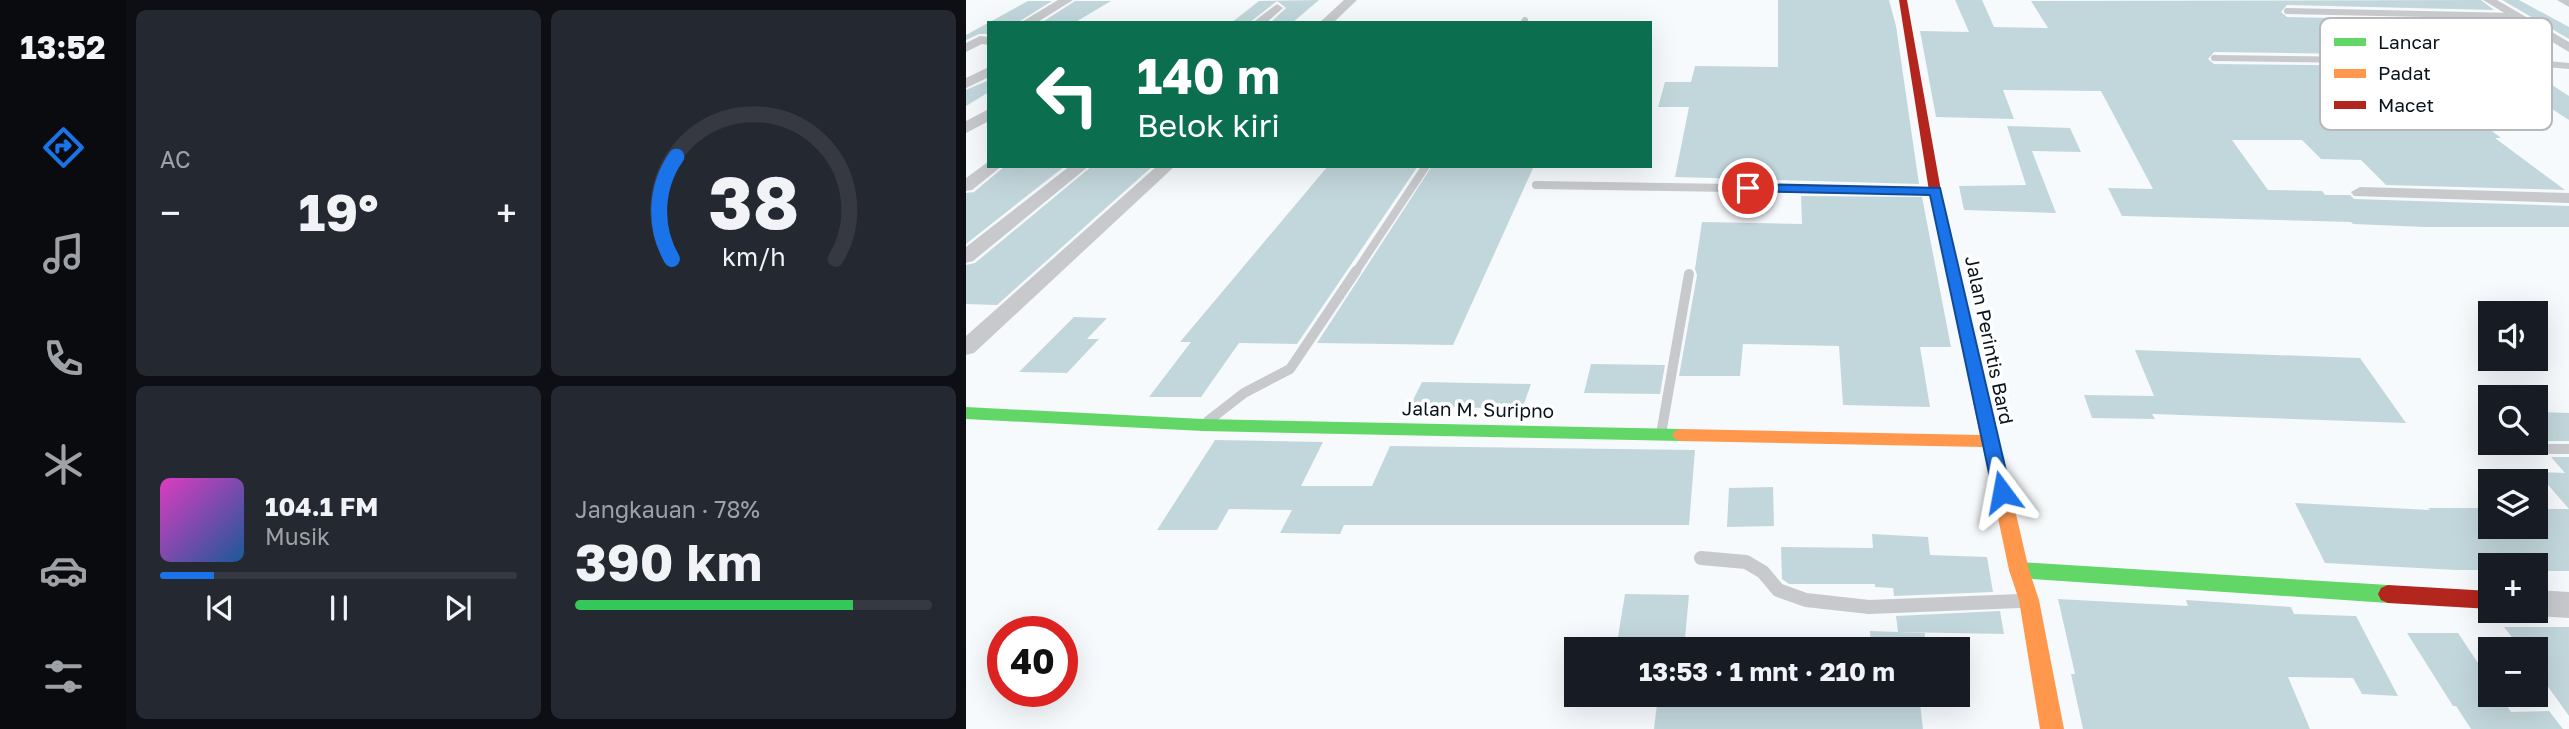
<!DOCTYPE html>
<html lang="id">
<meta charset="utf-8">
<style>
body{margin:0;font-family:"Golos Text",sans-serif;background:#242831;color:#f1f3f6;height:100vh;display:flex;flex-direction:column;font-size:26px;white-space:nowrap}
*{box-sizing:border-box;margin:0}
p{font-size:23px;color:#9ea1a6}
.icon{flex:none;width:38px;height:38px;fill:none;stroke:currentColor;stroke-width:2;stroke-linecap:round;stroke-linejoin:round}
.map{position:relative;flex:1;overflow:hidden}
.drawer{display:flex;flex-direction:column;gap:10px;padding:10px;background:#0d0f14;width:840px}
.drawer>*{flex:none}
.guide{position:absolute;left:21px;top:21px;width:665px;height:147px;border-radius:0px;box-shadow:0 7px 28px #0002;background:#0b6e4f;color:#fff;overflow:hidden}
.buttons{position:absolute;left:1512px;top:301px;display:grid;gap:14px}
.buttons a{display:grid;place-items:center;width:70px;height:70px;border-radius:0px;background:#171b24;box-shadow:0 7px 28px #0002;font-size:35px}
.speed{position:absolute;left:21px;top:616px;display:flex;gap:14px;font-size:35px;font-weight:700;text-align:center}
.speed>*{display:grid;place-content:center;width:91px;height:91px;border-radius:50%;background:#171b24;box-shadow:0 7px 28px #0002;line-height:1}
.speed .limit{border:10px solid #d22;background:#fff;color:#111}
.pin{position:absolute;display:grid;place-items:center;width:60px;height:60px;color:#fff;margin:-30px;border:4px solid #fff;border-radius:50%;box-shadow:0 2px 7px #0007}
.me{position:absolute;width:77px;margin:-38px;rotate:347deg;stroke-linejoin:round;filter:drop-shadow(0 0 5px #0008)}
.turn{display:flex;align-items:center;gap:24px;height:147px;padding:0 35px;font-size:32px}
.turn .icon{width:91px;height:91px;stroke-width:2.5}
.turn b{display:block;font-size:49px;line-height:60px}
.big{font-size:52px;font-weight:700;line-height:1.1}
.drawer .card{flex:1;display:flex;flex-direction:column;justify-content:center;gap:10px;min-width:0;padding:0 24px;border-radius:10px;background:#242831}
.drawer .dial{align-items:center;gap:0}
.dial svg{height:182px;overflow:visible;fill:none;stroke:#363941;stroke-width:7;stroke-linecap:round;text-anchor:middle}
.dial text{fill:#f1f3f6;stroke:none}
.song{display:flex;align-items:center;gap:21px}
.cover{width:84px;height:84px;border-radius:10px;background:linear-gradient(135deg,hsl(310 70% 55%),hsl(210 70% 35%))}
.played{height:7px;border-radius:4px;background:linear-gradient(90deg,#1a73e8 15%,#363941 15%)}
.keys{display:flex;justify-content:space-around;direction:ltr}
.heat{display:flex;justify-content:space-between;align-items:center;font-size:38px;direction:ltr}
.charge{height:10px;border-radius:5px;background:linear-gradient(90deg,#34c759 78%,#363941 0)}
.drawer .tiles{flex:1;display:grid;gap:10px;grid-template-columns:repeat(2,1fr)}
.trip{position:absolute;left:598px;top:637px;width:406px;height:70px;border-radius:0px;background:#171b24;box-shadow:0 7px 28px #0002;font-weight:700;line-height:70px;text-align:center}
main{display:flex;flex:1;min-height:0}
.dock{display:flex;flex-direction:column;width:126px;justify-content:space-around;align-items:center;background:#090b0e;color:#9ea1a6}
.dock .icon{width:49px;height:49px}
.dock .active{color:#1a73e8}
.dock b{font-size:32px;color:#f1f3f6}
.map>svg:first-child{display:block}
.building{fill:#c2d7dc}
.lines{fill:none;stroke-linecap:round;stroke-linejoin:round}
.lane-far3{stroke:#c7c9cc;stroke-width:6}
.lane-far2{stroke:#c7c9cc;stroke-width:8}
.lane-far1{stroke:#c7c9cc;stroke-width:10}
.lane{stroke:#c7c9cc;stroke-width:14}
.street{fill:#c7c9cc;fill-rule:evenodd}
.fast{fill:#63d668;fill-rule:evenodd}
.slow{fill:#ff974d;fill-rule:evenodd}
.jam{fill:#b3261e;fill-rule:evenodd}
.route{fill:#1a73e8;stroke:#114b97;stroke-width:2}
.labels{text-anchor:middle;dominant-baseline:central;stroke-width:7;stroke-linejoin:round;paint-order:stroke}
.street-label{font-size:19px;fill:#0a141c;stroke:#fff}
.key{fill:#fff;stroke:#b6b8bb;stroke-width:2}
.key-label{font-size:19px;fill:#0a141c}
</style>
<main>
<nav class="dock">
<b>13:52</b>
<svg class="icon active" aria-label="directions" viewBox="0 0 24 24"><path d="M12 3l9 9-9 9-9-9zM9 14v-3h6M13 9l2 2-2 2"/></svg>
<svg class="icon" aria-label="music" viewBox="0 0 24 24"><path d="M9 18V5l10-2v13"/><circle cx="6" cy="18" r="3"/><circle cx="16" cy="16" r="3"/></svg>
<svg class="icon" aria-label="phone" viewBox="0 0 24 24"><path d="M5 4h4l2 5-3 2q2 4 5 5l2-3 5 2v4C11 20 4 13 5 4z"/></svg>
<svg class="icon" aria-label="climate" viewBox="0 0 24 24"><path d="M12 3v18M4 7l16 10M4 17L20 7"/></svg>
<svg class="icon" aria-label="car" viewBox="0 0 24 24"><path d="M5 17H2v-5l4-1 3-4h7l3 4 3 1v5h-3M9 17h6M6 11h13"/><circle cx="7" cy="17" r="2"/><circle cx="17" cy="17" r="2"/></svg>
<svg class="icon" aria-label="filters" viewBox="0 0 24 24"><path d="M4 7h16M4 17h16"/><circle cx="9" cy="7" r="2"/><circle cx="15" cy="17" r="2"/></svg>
</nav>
<section class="drawer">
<div class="tiles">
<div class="card"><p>AC</p>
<div class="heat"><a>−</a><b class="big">19°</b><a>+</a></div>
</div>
<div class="card dial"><svg viewBox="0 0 100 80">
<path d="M14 69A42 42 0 1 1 86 69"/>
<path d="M14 69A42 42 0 0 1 16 24" stroke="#1a73e8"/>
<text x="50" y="56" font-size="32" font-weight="700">38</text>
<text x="50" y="72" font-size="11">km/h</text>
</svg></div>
<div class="card">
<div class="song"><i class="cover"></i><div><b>104.1 FM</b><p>Musik</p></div></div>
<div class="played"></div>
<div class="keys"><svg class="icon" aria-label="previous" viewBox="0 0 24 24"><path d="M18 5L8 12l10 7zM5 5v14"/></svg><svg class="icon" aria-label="pause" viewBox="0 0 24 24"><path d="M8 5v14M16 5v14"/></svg><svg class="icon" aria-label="next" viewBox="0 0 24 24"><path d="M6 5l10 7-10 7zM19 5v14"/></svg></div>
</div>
<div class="card"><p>Jangkauan · 78%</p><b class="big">390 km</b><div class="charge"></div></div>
</div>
</section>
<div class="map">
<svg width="1603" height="729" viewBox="0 0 1603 729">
<rect width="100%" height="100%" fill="#f7fafc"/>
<g class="building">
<path d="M353,0L326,23H304L320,8L311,1L283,23H265L293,1Z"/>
<path d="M812,0H923L930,26L953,184L709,177L723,107H692L699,82H725L729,66L812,67Z"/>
<path d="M989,0H1016L1028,27L1082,28L1065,1L1515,0L1528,10L1321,5L1315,12L1321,17L1548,22L1551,24H1487L1481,31L1487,36L1569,35L1577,39H1495L1522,56L1248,52L1242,59L1248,64L1436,66L1474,98L1412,96L1407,101L1410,106L1490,110L1495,107L1535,138H1529L1599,190L1420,185L1395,160L1355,159L1336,140H1266L1302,190L1356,191L1359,195H1384L1388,199L1603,206V227H1459L1387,224L1385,222L1156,216L1142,188L1187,189L1135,91L1037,90L1048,119L970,117L954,31L1003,32Z"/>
<path d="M1536,0H1553L1603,27V39Z"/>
<path d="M62,1H86L51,23H23V34H13L0,40V35Z"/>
<path d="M109,1H145L108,23H75Z"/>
<path d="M1454,66L1540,67L1562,81H1580L1603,96V120L1561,93L1485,92Z"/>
<path d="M23,80V92L0,106V90Z"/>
<path d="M1041,126L1104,128L1115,152L1066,151L1090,213L998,210L993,186L1060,185Z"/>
<path d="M39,166H99L0,244V193L8,192Z"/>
<path d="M126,166H187L31,305L0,304V265L9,263Z"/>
<path d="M362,166H452L331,344L273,343L235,397H183L225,342H214Z"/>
<path d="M466,166H568L487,345L351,343Z"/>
<path d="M835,196L956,197L985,347H954L964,407L877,405L873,346L777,344L774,376H713L731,275L729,269L736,222L836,224Z"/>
<path d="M108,317L141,318L121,339H133L101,373L53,372Z"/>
<path d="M1169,350L1394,358L1440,423L1186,414L1189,419L1126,418L1118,395L1188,396Z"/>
<path d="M625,364L699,365L694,394L618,393Z"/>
<path d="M456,382L565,384L556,409L444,406Z"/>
<path d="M1570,412L1603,413V441H1580L1574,444L1570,440Z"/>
<path d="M249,440L357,442L335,486H406L424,446L729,450L723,525H378L374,534L314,533L326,510L263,509L251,530H191Z"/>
<path d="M1585,457H1603V571H1570V565H1524V570H1490L1359,563L1329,503L1464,510L1462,508H1524V527H1570V509H1603L1571,472L1599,473Z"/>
<path d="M807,487L808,526L761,527L763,488Z"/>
<path d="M906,534L962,537L964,555L1021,557L1027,592L928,596L927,588L909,587V584H823L816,579L815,547L907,548Z"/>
<path d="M659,594L723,595L718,649H650Z"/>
<path d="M1092,599L1222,606L1220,600L1325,607L1328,614L1390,616L1432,696L1396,694L1387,678L1322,677L1344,729H1117L1105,674H1109Z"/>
<path d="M1034,611L1038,634L932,632L930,616Z"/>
<path d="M1538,627H1603V716L1570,670V649H1555Z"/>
<path d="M904,631L959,633L958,649H905Z"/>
<path d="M1441,633H1492L1524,681V695H1534L1545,712L1583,711L1597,729H1505L1490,706H1487Z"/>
<path d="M692,695H953L957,729H688Z"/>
</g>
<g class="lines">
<g class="lane-far3">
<path d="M1321,11L1549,16"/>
<path d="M557,23L559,20"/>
<path d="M1487,30L1570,29"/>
<path d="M1248,58L1559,62L1603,66"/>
<path d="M1413,102L1490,104L1438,60"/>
</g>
<g class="lane-far2">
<path d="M570,185L969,191"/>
<path d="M389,273L460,166"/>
</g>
<g class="lane-far1">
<path d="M242,421L278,393L324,369L390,271"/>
<path d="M695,434L723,274"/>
<path d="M1580,449H1603"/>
</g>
<path class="lane" d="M735,558L780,562L797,572L812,590L840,600L903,607L1054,601"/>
<g class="street">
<path d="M92,0H107L70,23H54Z"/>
<path d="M378,0H391L367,23H353Z"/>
<path d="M1517,0H1531L1603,42V52Z"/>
<path d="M1591,0H1603V7Z"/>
<path d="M311,4L317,8L300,23H286Z"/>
<path d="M14,36L23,37V45L16,44L0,52V43Z"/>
<path d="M23,67V77L0,88V78Z"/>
<path d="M23,109V121L0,133V121Z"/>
<path d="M22,162L23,166H36L6,190L0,191V178Z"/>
<path d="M104,166H123L7,261L0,263V247Z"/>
<path d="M191,166H209L8,353L0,355V336Z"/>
<path d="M1394,187L1603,193V203L1388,196L1385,192Z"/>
<path d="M1570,590L1603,592V618L1570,616L1559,612L1570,611Z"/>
</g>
<g class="fast">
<path d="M0,407L237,419L715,429L721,431L724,435L721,439L715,441L237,431L0,419Z"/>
<path d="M1053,562L1422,585L1429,588L1432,594L1429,600L1422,603L1053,578L1046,576L1043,570L1046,564Z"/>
</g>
<path class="slow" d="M992,291L999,295L1063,570L1073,600L1098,729H1074L1053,600L1043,570L1017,447L715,441L709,439L706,435L709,431L715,429L1014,435L985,295Z"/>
<g class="jam">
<path d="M933,0H941L975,191L999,295L992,299L985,295L963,191Z"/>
<path d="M1422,585L1524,591V609L1422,603L1415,600L1412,594L1415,588Z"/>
</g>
</g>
<path class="route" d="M782,184L974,188L1045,492L1042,497H1029L1027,492L964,195L778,191V186Z"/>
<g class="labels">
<g class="street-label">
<text transform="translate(1024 340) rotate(78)">Jalan Perintis Bard</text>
<text transform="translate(512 409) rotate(1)">Jalan M. Suripno</text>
</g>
</g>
<rect x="1354" y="18" width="232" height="112" rx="10" class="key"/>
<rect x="1368" y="38" width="32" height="8" fill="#63d668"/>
<rect x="1368" y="69" width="32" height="9" fill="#ff974d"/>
<rect x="1368" y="101" width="32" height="8" fill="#b3261e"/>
<g class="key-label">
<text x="1412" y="49">Lancar</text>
<text x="1412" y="80">Padat</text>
<text x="1412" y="112">Macet</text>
</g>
</svg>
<div class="buttons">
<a><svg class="icon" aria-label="sound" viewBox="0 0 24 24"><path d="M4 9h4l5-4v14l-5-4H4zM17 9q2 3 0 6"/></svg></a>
<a><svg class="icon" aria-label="search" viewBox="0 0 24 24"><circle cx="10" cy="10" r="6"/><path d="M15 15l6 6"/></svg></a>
<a><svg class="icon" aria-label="layers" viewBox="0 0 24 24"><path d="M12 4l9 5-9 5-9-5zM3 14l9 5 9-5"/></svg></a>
<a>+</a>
<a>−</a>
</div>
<div class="speed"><div class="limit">40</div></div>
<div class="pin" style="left:782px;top:188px;background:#d93025"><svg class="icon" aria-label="arrive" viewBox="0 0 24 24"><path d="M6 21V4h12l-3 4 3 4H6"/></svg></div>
<svg class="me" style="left:1036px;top:492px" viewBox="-20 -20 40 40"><path d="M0-17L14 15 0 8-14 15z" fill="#1a73e8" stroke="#fff" stroke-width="4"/></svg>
<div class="trip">13:53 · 1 mnt · 210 m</div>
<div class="guide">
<div class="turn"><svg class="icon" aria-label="left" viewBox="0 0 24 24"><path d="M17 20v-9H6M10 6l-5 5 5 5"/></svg><div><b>140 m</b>Belok kiri</div></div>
</div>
</div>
</main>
